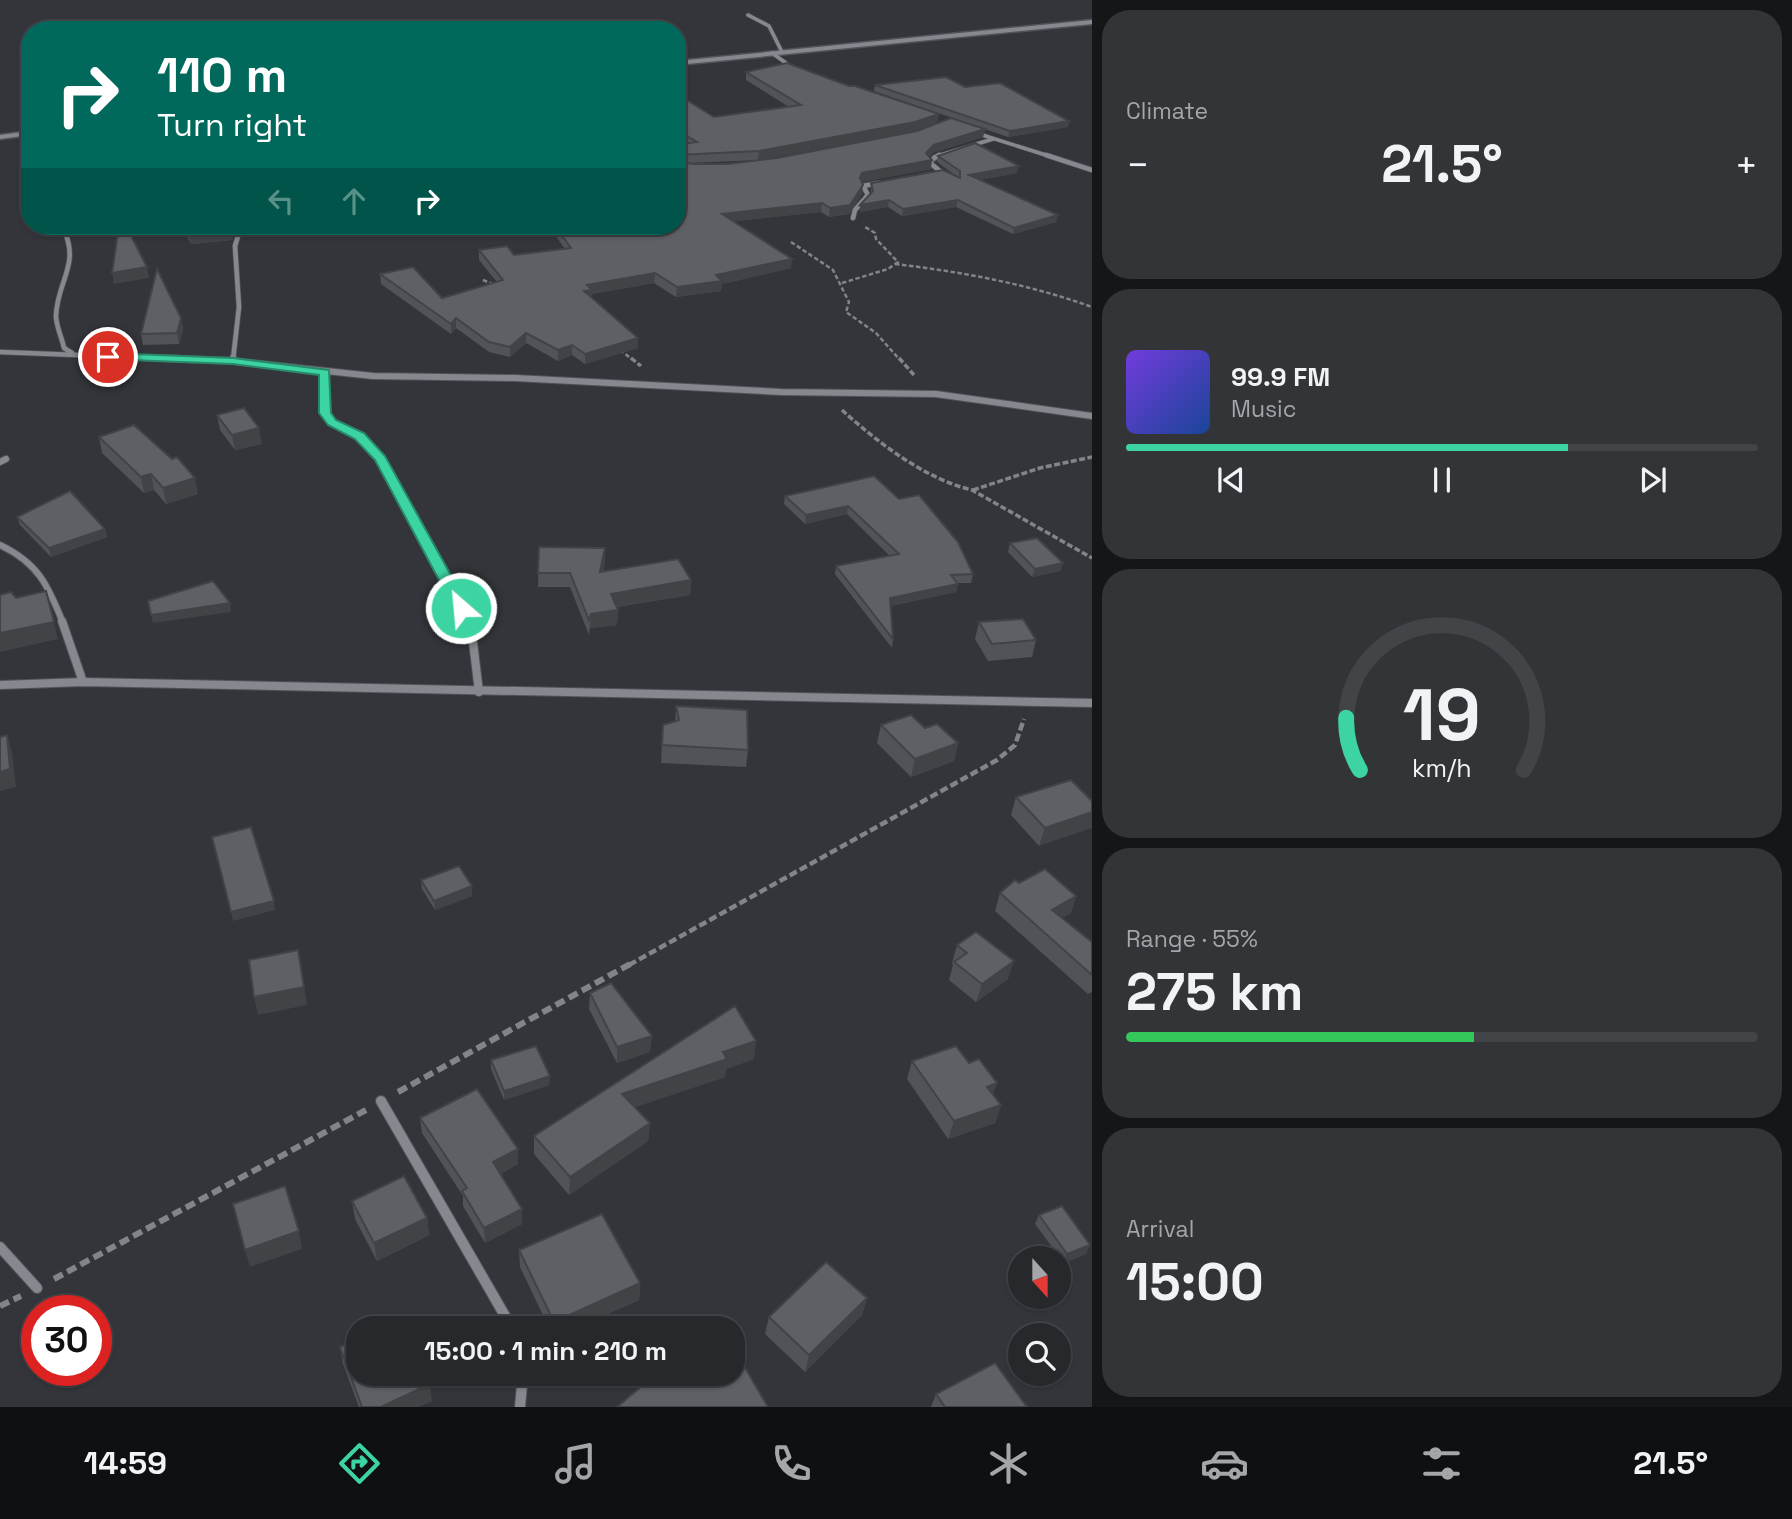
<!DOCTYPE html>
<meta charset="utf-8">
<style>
body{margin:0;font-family:"Space Grotesk",sans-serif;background:#323438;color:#f1f3f6;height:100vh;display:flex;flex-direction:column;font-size:26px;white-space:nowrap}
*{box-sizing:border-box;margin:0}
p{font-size:23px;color:#a4a6a9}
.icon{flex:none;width:38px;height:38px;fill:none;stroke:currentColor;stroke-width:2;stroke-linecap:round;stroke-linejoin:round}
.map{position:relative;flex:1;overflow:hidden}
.sheet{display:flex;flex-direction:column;gap:10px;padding:10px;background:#151618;width:700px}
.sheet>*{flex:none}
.hud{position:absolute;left:21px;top:21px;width:665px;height:214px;border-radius:28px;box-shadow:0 2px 5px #0004,0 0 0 2px #424448;background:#00695c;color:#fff;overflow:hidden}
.needle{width:46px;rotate:159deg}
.fabs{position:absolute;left:1008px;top:1246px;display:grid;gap:14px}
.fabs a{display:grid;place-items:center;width:63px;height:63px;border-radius:50%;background:#26282c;box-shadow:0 2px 5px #0004,0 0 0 2px #424448;font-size:35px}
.speed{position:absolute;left:21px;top:1295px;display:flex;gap:14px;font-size:35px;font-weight:700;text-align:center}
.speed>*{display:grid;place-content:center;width:91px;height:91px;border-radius:50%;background:#26282c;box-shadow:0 2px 5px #0004,0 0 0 2px #424448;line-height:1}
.speed .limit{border:10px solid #d22;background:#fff;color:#111}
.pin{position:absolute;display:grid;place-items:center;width:60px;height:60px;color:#fff;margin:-30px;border:4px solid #fff;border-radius:50%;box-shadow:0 2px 7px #0007}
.me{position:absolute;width:77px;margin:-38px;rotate:333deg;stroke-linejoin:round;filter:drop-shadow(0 0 5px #0008)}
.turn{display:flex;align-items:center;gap:24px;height:147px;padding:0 21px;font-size:32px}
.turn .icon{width:91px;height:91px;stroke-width:2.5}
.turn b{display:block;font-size:49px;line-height:60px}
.lanes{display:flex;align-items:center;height:66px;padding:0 21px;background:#0003;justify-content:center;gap:35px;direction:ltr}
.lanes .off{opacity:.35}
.big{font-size:52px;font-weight:600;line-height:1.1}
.sheet .tile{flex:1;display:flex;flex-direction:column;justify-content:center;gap:10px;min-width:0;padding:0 24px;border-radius:28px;background:#323438}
.sheet .dial{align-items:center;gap:0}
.dial svg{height:182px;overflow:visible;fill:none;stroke:#424448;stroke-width:7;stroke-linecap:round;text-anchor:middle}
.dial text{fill:#f1f3f6;stroke:none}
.song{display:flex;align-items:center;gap:21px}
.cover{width:84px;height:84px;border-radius:10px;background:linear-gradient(135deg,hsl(260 70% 55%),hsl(220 70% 35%))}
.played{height:7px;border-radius:4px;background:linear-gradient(90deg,#3dd4a3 70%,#424448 70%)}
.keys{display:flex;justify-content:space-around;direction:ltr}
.heat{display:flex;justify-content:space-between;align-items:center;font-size:38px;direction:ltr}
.charge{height:10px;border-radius:5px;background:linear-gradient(90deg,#34c759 55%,#424448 0)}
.trip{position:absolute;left:346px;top:1316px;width:399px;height:70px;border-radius:28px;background:#26282c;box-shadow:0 2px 5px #0004,0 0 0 2px #424448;font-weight:600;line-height:70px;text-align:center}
.menu{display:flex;height:112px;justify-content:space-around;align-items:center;background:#0f1012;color:#a4a6a9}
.menu .icon{width:49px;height:49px}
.menu .on{color:#3dd4a3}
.menu b{font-size:32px;color:#f1f3f6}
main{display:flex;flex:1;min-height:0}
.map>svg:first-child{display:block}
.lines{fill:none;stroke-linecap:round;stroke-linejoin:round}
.street-far4-casing{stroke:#525358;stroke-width:4.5}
.street-far3-casing{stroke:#525358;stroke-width:6}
.street-far2-casing{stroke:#525358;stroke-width:8}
.street-far1-casing{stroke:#525358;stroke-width:10}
.street-casing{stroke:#525358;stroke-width:12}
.secondary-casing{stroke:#525358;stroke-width:3}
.path-far3{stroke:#828488;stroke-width:2.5;stroke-dasharray:4.5 2.5;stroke-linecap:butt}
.path-far2{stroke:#828488;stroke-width:3.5;stroke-dasharray:6 2.5;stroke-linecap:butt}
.path-far1{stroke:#828488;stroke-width:4.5;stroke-dasharray:8 3.5;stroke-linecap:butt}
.path{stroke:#828488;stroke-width:6;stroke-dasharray:10 5;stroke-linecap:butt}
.street-far4{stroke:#86888f;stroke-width:3.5}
.street-far3{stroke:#86888f;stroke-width:4.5}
.street-far2{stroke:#86888f;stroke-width:6}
.street-far1{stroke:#86888f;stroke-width:8}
.street{stroke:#86888f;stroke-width:10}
.secondary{fill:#86888f;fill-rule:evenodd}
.wall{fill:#525358}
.shaded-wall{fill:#424347}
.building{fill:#5f6066;stroke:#424347;stroke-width:2}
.route{fill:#3dd4a3;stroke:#288a6a;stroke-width:2}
</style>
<main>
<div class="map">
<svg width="1092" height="1407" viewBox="0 0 1092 1407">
<rect width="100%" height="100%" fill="#33353a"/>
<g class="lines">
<defs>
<g id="street-far4">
<path d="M748,15L769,26L782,52"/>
<path d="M772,53L793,68"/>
<path d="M976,133L1052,157"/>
<path d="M934,157L993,139"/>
</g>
<g id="street-far3">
<path d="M939,155L929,162L947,177"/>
<path d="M1046,155L1092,170"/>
<path d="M853,218L855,210L868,195L863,186L878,183"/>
<path d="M62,226C82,264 57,280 56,316C56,326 62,338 64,348L72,353"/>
<path d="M0,352L205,360"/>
<path d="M233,360L239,307L235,246L241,226"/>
</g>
<g id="street-far2">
<path d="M160,358L233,361L373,376L515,378L781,392L936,394L1092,416"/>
<path d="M233,361V358"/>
<path d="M325,373V413L332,422L359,436L381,459L462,608L467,623"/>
<path d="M0,462L6,459"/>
<path d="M0,545C38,563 48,585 63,623"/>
</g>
<g id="street-far1">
<path d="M62,621L83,682"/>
<path d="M466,621L473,642L479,692"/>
<path d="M0,685L83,682L1092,703"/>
</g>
<g id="street">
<path d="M381,1101L512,1328"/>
<path d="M0,1247L37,1288"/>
<path d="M520,1407L523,1374"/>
</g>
<g id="secondary">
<path d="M1092,20V24L677,65V61Z"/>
<path d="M30,131V135L0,139V135Z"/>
</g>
</defs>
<use href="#street-far4" class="street-far4-casing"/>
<use href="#street-far3" class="street-far3-casing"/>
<use href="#street-far2" class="street-far2-casing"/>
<use href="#street-far1" class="street-far1-casing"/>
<use href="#street" class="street-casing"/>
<use href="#secondary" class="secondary-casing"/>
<g class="path-far3">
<path d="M791,242L833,270L849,302L846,312L876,333L900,360"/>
<path d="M895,264C963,272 1028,284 1092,307"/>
<path d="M483,280L495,285"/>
<path d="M842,283L888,269L898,262L876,239L875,233L865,227"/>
<path d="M620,350L633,360"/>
</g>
<g class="path-far2">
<path d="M631,358L641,366"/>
<path d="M899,358L914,375"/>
<path d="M842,410C877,442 925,479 972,490L1092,558"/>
<path d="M973,490L1040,468L1092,457"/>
</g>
<path class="path-far1" d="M629,965L997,760L1015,745L1024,719"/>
<g class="path">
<path d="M398,1092L632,963"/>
<path d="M54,1279L366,1110"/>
<path d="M0,1306L21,1296"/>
</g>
<use href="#street-far4" class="street-far4"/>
<use href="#street-far3" class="street-far3"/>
<use href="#street-far2" class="street-far2"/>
<use href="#street-far1" class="street-far1"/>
<use href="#street" class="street"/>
<use href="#secondary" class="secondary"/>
</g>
<g class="wall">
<path d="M746,72L849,86L939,114L937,122L914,131L758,160L689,163L728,164L777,158L985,129L983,137L932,153L929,157L931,169L861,182L862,194L849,214L829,217L821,212L734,221L791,268L722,284L721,291L676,297L654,283L592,294V299L638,338V348L585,364L572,355L558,361L526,343L510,357L489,352L456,328L451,334L381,284L380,274L442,298L497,282L479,260V250L514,255L565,249L555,235V226H677V145L686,144L677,138V94L714,117L789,107L746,80Z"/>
<path d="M875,85L1069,121L1068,127L1008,137L874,91Z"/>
<path d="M938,156L1017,173L979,180L1058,215L1056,222L1013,234L956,207L902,216L888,207L860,212L871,193V183L959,178L937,162Z"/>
<path d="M182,226H233L234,232L232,240L191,244Z"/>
<path d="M287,226H325L326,232L292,235Z"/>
<path d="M181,318L183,329L179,344L143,345L141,334Z"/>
<path d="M217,415L262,444L235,450L220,430Z"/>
<path d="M99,437L198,494L166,504L154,490L144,493L102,453Z"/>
<path d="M874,476L973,574L971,583H958L956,592L890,606L893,639L892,648L835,574L836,566L890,556L847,514L805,524L784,504L785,496Z"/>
<path d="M17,517L105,529L107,537L51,557L20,525Z"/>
<path d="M1010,543L1063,563L1060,571L1032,577L1008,552Z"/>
<path d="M539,547L605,548V562L603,572L691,580L690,595L617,607L618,610L617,625L590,628L589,635L570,587H538Z"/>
<path d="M979,622L1036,640L1032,657L988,661L975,639Z"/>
<path d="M676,706L748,750L746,767L661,763L663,725L675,722Z"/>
<path d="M881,725L925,728L958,743L954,761L911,777L877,743Z"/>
<path d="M1016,797L1092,801L1039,846L1011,815Z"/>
<path d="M421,880L472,896L435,910L422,889Z"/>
<path d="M1019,883L1076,896L1071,913L1062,918L1092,942V992L1088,994L995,911L1000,893Z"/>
<path d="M957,945L1008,979L976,1002L949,980L953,965L952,963Z"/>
<path d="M590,993L650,1052L617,1063L589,1009Z"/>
<path d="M735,1006L754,1059L726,1069L725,1077L635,1107L650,1123L648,1141L569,1195L534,1154V1136Z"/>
<path d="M491,1060L550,1076L549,1085L504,1100L491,1069Z"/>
<path d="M912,1061L969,1063L997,1083L993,1094L1001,1105L995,1123L948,1139L907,1079Z"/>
<path d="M420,1118L518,1164L500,1174L522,1224L485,1243L463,1206V1196L422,1133Z"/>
<path d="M352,1201L427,1218L429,1235L377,1261L355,1219Z"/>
<path d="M1039,1215L1090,1245L1086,1254L1064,1263L1035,1224Z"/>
<path d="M519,1250L640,1283L639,1300L576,1328H549L520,1267Z"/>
<path d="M867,1298L862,1315L805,1372L765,1334L769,1317Z"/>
<path d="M340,1347L432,1401L418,1407H359L343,1364Z"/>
<path d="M636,1374H733L642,1386Z"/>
<path d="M936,1394L1027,1407H931Z"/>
</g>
<g class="shaded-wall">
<path d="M939,114L937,122L914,131L758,160L759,151Z"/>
<path d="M1069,121L1068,127L1008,137L1010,131Z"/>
<path d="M985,129L983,137L932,153L924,161L926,153L934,145Z"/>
<path d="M932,160L931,169L861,182L860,178L862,173Z"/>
<path d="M1019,166L1017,173L968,182L969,175Z"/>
<path d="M863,185L862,194L849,214L829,217L830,208Z"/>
<path d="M889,200L888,207L860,212V205Z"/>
<path d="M958,200L956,207L902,216L903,209Z"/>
<path d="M822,203L821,212L722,223V214Z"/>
<path d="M1058,215L1056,222L1013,234L1014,228Z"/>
<path d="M233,226L234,232L232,240L191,244L189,236Z"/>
<path d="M291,226H325L326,232L292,235Z"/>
<path d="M792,259L791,268L722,284L721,291L676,297L677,287L716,275Z"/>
<path d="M147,267L149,278L114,284L112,273Z"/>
<path d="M655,273L654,283L592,294V300L584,291L587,285Z"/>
<path d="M181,318L183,329L179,344L177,333Z"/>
<path d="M456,318V328L451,334V324Z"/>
<path d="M526,333V343L510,357V347Z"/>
<path d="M638,338V348L585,364V354Z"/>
<path d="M572,345V355L558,361V350Z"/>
<path d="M259,428L262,444L235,450L232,435Z"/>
<path d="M151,474L154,490L144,493L141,477Z"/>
<path d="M195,478L198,494L166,504L163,488Z"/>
<path d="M848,506L847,514L805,524L806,515Z"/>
<path d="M105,529L107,537L51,557L49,548Z"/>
<path d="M605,548V562L600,586V572Z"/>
<path d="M1063,563L1060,571L1032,577L1035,569Z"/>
<path d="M691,580L690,595L610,608L611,594Z"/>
<path d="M958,584L956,592L888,606L890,598Z"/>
<path d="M46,591L58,639L0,652V633Z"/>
<path d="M230,603L231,612L153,623L151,615Z"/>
<path d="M618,610L617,625L590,628L589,635L591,614Z"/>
<path d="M7,735L12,753L16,787L0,791V772Z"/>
<path d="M958,743L954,761L911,777L915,759Z"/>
<path d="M1092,812V828L1039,846L1045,828Z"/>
<path d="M472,886V896L435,910L434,901Z"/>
<path d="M1076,896L1071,913L1046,927L1052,910Z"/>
<path d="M274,901L275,910L233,921L231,912Z"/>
<path d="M1014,961L1008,979L976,1002L982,984Z"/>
<path d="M304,987L307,1005L258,1015L254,997Z"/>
<path d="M652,1036L650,1052L617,1063V1047Z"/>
<path d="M756,1041L754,1059L726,1069L725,1077L621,1112L622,1094L723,1052Z"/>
<path d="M550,1076L549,1085L504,1100V1091Z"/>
<path d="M997,1083L991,1101L987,1087Z"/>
<path d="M1001,1105L995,1123L948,1139L954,1121Z"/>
<path d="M650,1123L648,1141L569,1195L570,1177Z"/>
<path d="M518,1149V1164L494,1178L493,1162Z"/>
<path d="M522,1209V1224L485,1243L484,1228Z"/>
<path d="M427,1218L429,1235L377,1261L374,1243Z"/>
<path d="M299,1231L302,1249L250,1267L245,1250Z"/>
<path d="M1090,1245L1086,1254L1064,1263L1067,1254Z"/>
<path d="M640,1283L639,1300L576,1328H554V1322Z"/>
<path d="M867,1298L862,1315L805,1372L809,1355Z"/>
<path d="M430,1384L432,1401L418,1407H381Z"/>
</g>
<g class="building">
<path d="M787,63L849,86H855L939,114L915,122L759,151L677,155V145L697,142L677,130V94L714,117L801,105L746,72Z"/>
<path d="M946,77L965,87L1000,83L1069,121L1010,131L875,85Z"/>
<path d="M951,118L985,129L934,145L926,153L932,160L862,173L860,178L863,185L850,205L830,208L822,203L722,214L792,259L716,275L722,281L677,287L655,273L587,285L592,290L584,291L638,338L585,354L572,345L558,350L526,333L510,347L489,342L456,318L451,324L380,274L413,267L442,298L503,280L479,250L507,246L514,255L571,248L555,226H677V162L694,164H728L777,158L917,131Z"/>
<path d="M975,143L1019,166L969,175L1058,215L1014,228L958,200L903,209L889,200L860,205L873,191L871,183L943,170L960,178V171L938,156Z"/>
<path d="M119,226H126L147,267L112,273Z"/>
<path d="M184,226H232L230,232L189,236Z"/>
<path d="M157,269L181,318L177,333L141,334Z"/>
<path d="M244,408L259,428L232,435L217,415Z"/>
<path d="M134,425L172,459L177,457L195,478L163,488L151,474L141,477L99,437Z"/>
<path d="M874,476L899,499L919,495L958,542L973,574L951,575L958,584L890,598L893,639L836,566L899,554L848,506L806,515L785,496Z"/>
<path d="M70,491L105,529L49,548L17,517Z"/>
<path d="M1037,538L1063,563L1035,569L1010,543Z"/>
<path d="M539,547L605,548L600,572L678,559L691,580L611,594L618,610L591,614L589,620L570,573H538Z"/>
<path d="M213,581L230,603L151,615L148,601Z"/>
<path d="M46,591L54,622L0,633V595L11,592L16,598Z"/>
<path d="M1023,619L1036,640L992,644L979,622Z"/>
<path d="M676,706L747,710L748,750L662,745L663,725L679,720Z"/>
<path d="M911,715L925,728L937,724L958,743L915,759L881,725Z"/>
<path d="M7,735L10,769L0,772V737Z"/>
<path d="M1071,780L1092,801V812L1045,828L1016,797Z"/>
<path d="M251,827L274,901L231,912L212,837Z"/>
<path d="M459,866L472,886L434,901L421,880Z"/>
<path d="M1045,869L1076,896L1052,910L1092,942V975L1000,893L1015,880L1019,883Z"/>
<path d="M976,932L1014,961L982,984L954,962L967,953L957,945Z"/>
<path d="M298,950L304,987L254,997L249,960Z"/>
<path d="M611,983L652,1036L617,1047L590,993Z"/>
<path d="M735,1006L756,1041L723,1052L727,1059L622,1094L650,1123L570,1177L534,1136Z"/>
<path d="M536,1046L550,1076L504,1091L491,1060Z"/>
<path d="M956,1046L969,1063L979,1059L997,1083L987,1087L1001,1105L954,1121L912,1061Z"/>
<path d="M477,1089L518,1149L493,1162L522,1209L484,1228L462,1191L467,1188L420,1118Z"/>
<path d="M404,1176L427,1218L374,1243L352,1201Z"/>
<path d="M285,1186L299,1231L245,1250L233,1204Z"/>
<path d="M1062,1206L1090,1245L1067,1254L1039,1215Z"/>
<path d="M602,1214L640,1283L554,1322L519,1250Z"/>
<path d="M826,1262L867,1298L809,1355L769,1317Z"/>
<path d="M403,1319L407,1328H383Z"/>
<path d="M676,1324L678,1328H666Z"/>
<path d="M359,1339V1374H426L430,1384L381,1407H362L340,1347Z"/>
<path d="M733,1347L768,1407H617L649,1380L646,1374H733Z"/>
<path d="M995,1363L1027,1407H945L936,1394Z"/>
</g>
<path class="route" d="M108,353L233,358L329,370L331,413L336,420L364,433L385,456L469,608L467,611L461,613L454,608L375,460L355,439L328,425L319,413V375L233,364L104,359L102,357Z"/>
</svg>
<div class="fabs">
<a><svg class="needle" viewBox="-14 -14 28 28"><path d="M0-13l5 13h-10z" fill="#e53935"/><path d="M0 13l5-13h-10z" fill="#a4a6a9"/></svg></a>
<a><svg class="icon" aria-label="search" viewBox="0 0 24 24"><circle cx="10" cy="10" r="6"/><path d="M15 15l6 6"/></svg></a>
</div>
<div class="speed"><div class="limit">30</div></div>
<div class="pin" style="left:108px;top:357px;background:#d93025"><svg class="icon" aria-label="arrive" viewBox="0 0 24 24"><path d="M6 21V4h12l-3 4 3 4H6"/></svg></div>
<svg class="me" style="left:461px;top:608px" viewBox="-20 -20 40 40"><circle r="17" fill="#3dd4a3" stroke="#fff" stroke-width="3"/><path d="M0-11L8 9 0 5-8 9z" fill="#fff"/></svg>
<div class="trip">15:00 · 1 min · 210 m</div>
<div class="hud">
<div class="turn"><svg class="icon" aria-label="right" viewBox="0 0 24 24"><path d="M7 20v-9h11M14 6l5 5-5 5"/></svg><div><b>110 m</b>Turn right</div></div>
<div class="lanes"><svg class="icon off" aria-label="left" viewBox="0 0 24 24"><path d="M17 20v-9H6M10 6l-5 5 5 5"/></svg><svg class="icon off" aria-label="ahead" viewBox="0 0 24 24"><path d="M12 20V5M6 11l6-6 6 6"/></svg><svg class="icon" aria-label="right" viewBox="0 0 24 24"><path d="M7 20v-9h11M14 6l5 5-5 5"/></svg></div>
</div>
</div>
<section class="sheet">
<div class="tile"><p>Climate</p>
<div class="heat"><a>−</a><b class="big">21.5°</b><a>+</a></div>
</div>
<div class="tile">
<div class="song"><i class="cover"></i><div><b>99.9 FM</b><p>Music</p></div></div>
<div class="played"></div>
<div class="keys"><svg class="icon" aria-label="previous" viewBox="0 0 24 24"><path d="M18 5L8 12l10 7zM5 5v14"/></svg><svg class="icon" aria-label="pause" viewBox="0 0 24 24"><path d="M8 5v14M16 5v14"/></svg><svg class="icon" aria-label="next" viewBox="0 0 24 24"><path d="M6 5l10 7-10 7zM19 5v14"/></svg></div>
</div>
<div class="tile dial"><svg viewBox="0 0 100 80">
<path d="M14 69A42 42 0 1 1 86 69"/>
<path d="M14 69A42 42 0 0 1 8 46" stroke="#3dd4a3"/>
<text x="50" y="56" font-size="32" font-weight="700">19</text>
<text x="50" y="72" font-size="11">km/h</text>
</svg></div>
<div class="tile"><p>Range · 55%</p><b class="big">275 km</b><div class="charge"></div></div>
<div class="tile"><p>Arrival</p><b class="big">15:00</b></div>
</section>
</main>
<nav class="menu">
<b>14:59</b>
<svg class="icon on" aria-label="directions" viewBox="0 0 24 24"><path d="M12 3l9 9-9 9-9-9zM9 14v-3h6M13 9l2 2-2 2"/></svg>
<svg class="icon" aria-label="music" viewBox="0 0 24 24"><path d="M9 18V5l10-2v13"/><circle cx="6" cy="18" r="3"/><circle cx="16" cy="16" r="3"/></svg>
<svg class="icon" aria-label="phone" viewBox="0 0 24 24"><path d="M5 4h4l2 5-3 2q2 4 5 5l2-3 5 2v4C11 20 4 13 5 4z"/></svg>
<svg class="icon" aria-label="climate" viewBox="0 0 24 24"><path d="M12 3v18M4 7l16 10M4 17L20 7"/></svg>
<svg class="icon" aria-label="car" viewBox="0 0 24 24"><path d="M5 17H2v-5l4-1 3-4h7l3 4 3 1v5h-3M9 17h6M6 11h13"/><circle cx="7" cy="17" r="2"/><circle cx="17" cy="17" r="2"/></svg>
<svg class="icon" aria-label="filters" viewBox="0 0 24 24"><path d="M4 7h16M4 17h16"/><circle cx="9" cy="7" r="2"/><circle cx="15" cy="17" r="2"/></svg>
<b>21.5°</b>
</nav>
